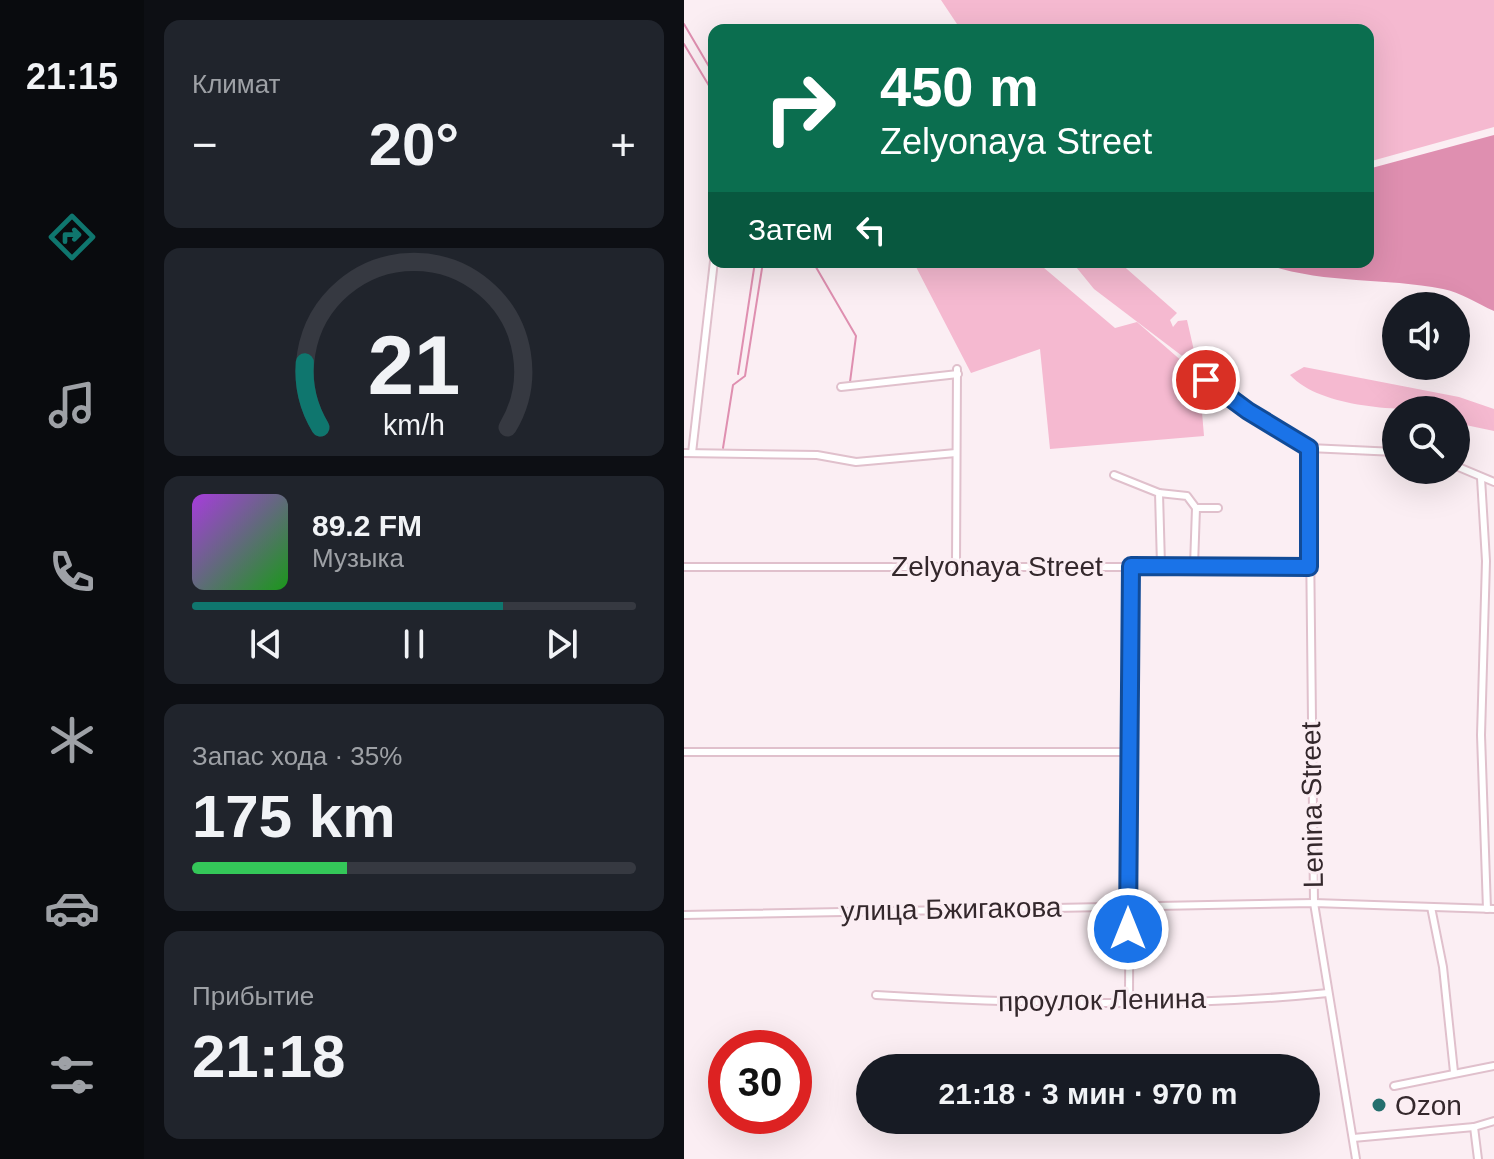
<!DOCTYPE html>
<html lang="ru">
<meta charset="utf-8">
<style>
body{margin:0;font-family:Helvetica,sans-serif;background:#20242c;color:#f1f3f6;height:100vh;display:flex;flex-direction:column;font-size:30px;white-space:nowrap}
*{box-sizing:border-box;margin:0}
p{font-size:26px;color:#9ea1a6}
.icon{flex:none;width:44px;height:44px;fill:none;stroke:currentColor;stroke-width:2;stroke-linecap:round;stroke-linejoin:round}
.map{position:relative;flex:1;overflow:hidden}
.sheet{display:flex;flex-direction:column;gap:20px;padding:20px;background:#0d0f14;width:540px}
.sheet>*{flex:none}
.guide{position:absolute;left:24px;top:24px;width:666px;height:244px;border-radius:16px;box-shadow:0 8px 32px #0002;background:#0b6e4f;color:#fff;overflow:hidden}
.buttons{position:absolute;left:698px;top:292px;display:grid;gap:16px}
.buttons a{display:grid;place-items:center;width:88px;height:88px;border-radius:50%;background:#171b24;box-shadow:0 8px 32px #0002;font-size:40px}
.speed{position:absolute;left:24px;top:1030px;display:flex;gap:16px;font-size:40px;font-weight:700;text-align:center}
.speed>*{display:grid;place-content:center;width:104px;height:104px;border-radius:50%;background:#171b24;box-shadow:0 8px 32px #0002;line-height:1}
.speed .limit{border:12px solid #d22;background:#fff;color:#111}
.pin{position:absolute;display:grid;place-items:center;width:68px;height:68px;color:#fff;margin:-34px;border:4px solid #fff;border-radius:50%;box-shadow:0 2px 8px #0007}
.me{position:absolute;width:88px;margin:-44px;rotate:0deg;stroke-linejoin:round;filter:drop-shadow(0 0 6px #0008)}
.turn{display:flex;align-items:center;gap:28px;height:168px;padding:0 40px;font-size:36px}
.turn .icon{width:104px;height:104px;stroke-width:2.5}
.turn b{display:block;font-size:56px;line-height:68px}
.then{display:flex;align-items:center;height:76px;padding:0 40px;background:#0003;gap:16px;font-size:30px}
.big{font-size:60px;font-weight:700;line-height:1.1}
.sheet .card{flex:1;display:flex;flex-direction:column;justify-content:center;gap:12px;min-width:0;padding:0 28px;border-radius:16px;background:#20242c}
.sheet .dial{align-items:center;gap:0}
.dial svg{height:208px;overflow:visible;fill:none;stroke:#363941;stroke-width:7;stroke-linecap:round;text-anchor:middle}
.dial text{fill:#f1f3f6;stroke:none}
.song{display:flex;align-items:center;gap:24px}
.cover{width:96px;height:96px;border-radius:12px;background:linear-gradient(135deg,hsl(280 70% 55%),hsl(120 70% 35%))}
.played{height:8px;border-radius:4px;background:linear-gradient(90deg,#0f766e 70%,#363941 70%)}
.keys{display:flex;justify-content:space-around;direction:ltr}
.heat{display:flex;justify-content:space-between;align-items:center;font-size:44px;direction:ltr}
.charge{height:12px;border-radius:6px;background:linear-gradient(90deg,#34c759 35%,#363941 0)}
.trip{position:absolute;left:172px;top:1054px;width:464px;height:80px;border-radius:40px;background:#171b24;box-shadow:0 8px 32px #0002;font-weight:700;line-height:80px;text-align:center}
main{display:flex;flex:1;min-height:0}
.tab-bar{display:flex;flex-direction:column;width:144px;justify-content:space-around;align-items:center;background:#090b0e;color:#9ea1a6}
.tab-bar .icon{width:56px;height:56px}
.tab-bar .selected{color:#0f766e}
.tab-bar b{font-size:36px;color:#f1f3f6}
.map>svg:first-child{display:block}
.green{fill:#f5b9d0}
.water{fill:#df8fb0}
.lines{fill:none;stroke-linecap:round;stroke-linejoin:round}
.stream{stroke:#df8fb0;stroke-width:2}
.street-casing{stroke:#e0c0cc;stroke-width:10}
.street{stroke:#fff;stroke-width:6}
.route-casing{stroke:#114b97;stroke-width:20}
.route{stroke:#1a73e8;stroke-width:14}
.poi-dot{fill:#246f6e;stroke:#fbeef3;stroke-width:3}
.labels{text-anchor:middle;dominant-baseline:central;stroke-width:6;stroke-linejoin:round;paint-order:stroke}
.street-label{font-size:28px;fill:#34282c;stroke:#fbeef3}
.poi-label{font-size:28px;fill:#34282c;stroke:#fbeef3;text-anchor:start}
</style>
<main>
<nav class="tab-bar">
<b>21:15</b>
<svg class="icon selected" aria-label="directions" viewBox="0 0 24 24"><path d="M12 3l9 9-9 9-9-9zM9 14v-3h6M13 9l2 2-2 2"/></svg>
<svg class="icon" aria-label="music" viewBox="0 0 24 24"><path d="M9 18V5l10-2v13"/><circle cx="6" cy="18" r="3"/><circle cx="16" cy="16" r="3"/></svg>
<svg class="icon" aria-label="phone" viewBox="0 0 24 24"><path d="M5 4h4l2 5-3 2q2 4 5 5l2-3 5 2v4C11 20 4 13 5 4z"/></svg>
<svg class="icon" aria-label="climate" viewBox="0 0 24 24"><path d="M12 3v18M4 7l16 10M4 17L20 7"/></svg>
<svg class="icon" aria-label="car" viewBox="0 0 24 24"><path d="M5 17H2v-5l4-1 3-4h7l3 4 3 1v5h-3M9 17h6M6 11h13"/><circle cx="7" cy="17" r="2"/><circle cx="17" cy="17" r="2"/></svg>
<svg class="icon" aria-label="filters" viewBox="0 0 24 24"><path d="M4 7h16M4 17h16"/><circle cx="9" cy="7" r="2"/><circle cx="15" cy="17" r="2"/></svg>
</nav>
<section class="sheet">
<div class="card"><p>Климат</p>
<div class="heat"><a>−</a><b class="big">20°</b><a>+</a></div>
</div>
<div class="card dial"><svg viewBox="0 0 100 80">
<path d="M14 69A42 42 0 1 1 86 69"/>
<path d="M14 69A42 42 0 0 1 8 44" stroke="#0f766e"/>
<text x="50" y="56" font-size="32" font-weight="700">21</text>
<text x="50" y="72" font-size="11">km/h</text>
</svg></div>
<div class="card">
<div class="song"><i class="cover"></i><div><b>89.2 FM</b><p>Музыка</p></div></div>
<div class="played"></div>
<div class="keys"><svg class="icon" aria-label="previous" viewBox="0 0 24 24"><path d="M18 5L8 12l10 7zM5 5v14"/></svg><svg class="icon" aria-label="pause" viewBox="0 0 24 24"><path d="M8 5v14M16 5v14"/></svg><svg class="icon" aria-label="next" viewBox="0 0 24 24"><path d="M6 5l10 7-10 7zM19 5v14"/></svg></div>
</div>
<div class="card"><p>Запас хода · 35%</p><b class="big">175 km</b><div class="charge"></div></div>
<div class="card"><p>Прибытие</p><b class="big">21:18</b></div>
</section>
<div class="map">
<svg width="810" height="1159" viewBox="0 0 810 1159">
<rect width="100%" height="100%" fill="#fbeef3"/>
<g class="green">
<path d="M257,0H810V127L684,162V30H277Z"/>
<path d="M236,262H353L431,328L453,322L515,376L520,436L366,449L356,349L287,373L231,265Z"/>
<path d="M388,262H435L493,313L486,320L489,327L494,321L503,320L514,368L410,289Z"/>
<path d="M620,367L775,397L810,409V431L772,423V410C725,410 640,411 606,375Z"/>
</g>
<path class="water" d="M810,135V311C794,304 776,292 759,289C698,277 636,285 576,262H684V169Z"/>
<g class="lines">
<g class="stream">
<path d="M0,24L30,75"/>
<path d="M0,44L30,94"/>
<path d="M129,262L172,336L166,382"/>
<path d="M54,374L71,262"/>
<path d="M39,448L49,385L61,376L79,262"/>
</g>
<defs>
<g id="street">
<path d="M522,380L625,448L712,452"/>
<path d="M157,387L274,374"/>
<path d="M625,448L630,903L672,1159"/>
<path d="M0,453L133,455L172,462L272,453"/>
<path d="M8,453L30,261"/>
<path d="M772,466L810,482"/>
<path d="M430,475L475,493L477,565"/>
<path d="M797,478L802,561L797,735L803,909"/>
<path d="M475,493L503,496L512,508"/>
<path d="M272,565L273,369"/>
<path d="M510,566L512,508H534"/>
<path d="M0,567H625"/>
<path d="M0,752H446"/>
<path d="M747,907L759,967L770,1072"/>
<path d="M0,915L630,903L810,909"/>
<path d="M192,995C342,1004 495,1008 644,993"/>
<path d="M445,1001L447,566"/>
<path d="M710,1086L810,1066"/>
<path d="M790,1127L794,1159"/>
<path d="M669,1138L790,1127L810,1121"/>
</g>
</defs>
<use href="#street" class="street-casing"/>
<use href="#street" class="street"/>
</g>
<g class="lines">
<defs>
<path id="route" d="M444,929L447,566L625,567V448L564,411L522,380"/>
</defs>
<use href="#route" class="route-casing"/>
<use href="#route" class="route"/>
</g>
<circle class="poi-dot" cx="695" cy="1105" r="8"/>
<g class="labels">
<g class="street-label">
<text x="313" y="566">Zelyonaya Street</text>
<text transform="translate(628 805) rotate(-91)">Lenina Street</text>
<text transform="translate(267 909) rotate(-1)">улица Бжигакова</text>
<text transform="translate(418 1000) rotate(-1)">проулок Ленина</text>
</g>
<g class="poi-label">
<text x="711" y="1105">Ozon</text>
</g>
</g>
</svg>
<div class="buttons">
<a><svg class="icon" aria-label="sound" viewBox="0 0 24 24"><path d="M4 9h4l5-4v14l-5-4H4zM17 9q2 3 0 6"/></svg></a>
<a><svg class="icon" aria-label="search" viewBox="0 0 24 24"><circle cx="10" cy="10" r="6"/><path d="M15 15l6 6"/></svg></a>
</div>
<div class="speed"><div class="limit">30</div></div>
<div class="pin" style="left:522px;top:380px;background:#d93025"><svg class="icon" aria-label="arrive" viewBox="0 0 24 24"><path d="M6 21V4h12l-3 4 3 4H6"/></svg></div>
<svg class="me" style="left:444px;top:929px" viewBox="-20 -20 40 40"><circle r="17" fill="#1a73e8" stroke="#fff" stroke-width="3"/><path d="M0-11L8 9 0 5-8 9z" fill="#fff"/></svg>
<div class="trip">21:18 · 3 мин · 970 m</div>
<div class="guide">
<div class="turn"><svg class="icon" aria-label="right" viewBox="0 0 24 24"><path d="M7 20v-9h11M14 6l5 5-5 5"/></svg><div><b>450 m</b>Zelyonaya Street</div></div>
<div class="then">Затем<svg class="icon" aria-label="left" viewBox="0 0 24 24"><path d="M17 20v-9H6M10 6l-5 5 5 5"/></svg></div>
</div>
</div>
</main>
